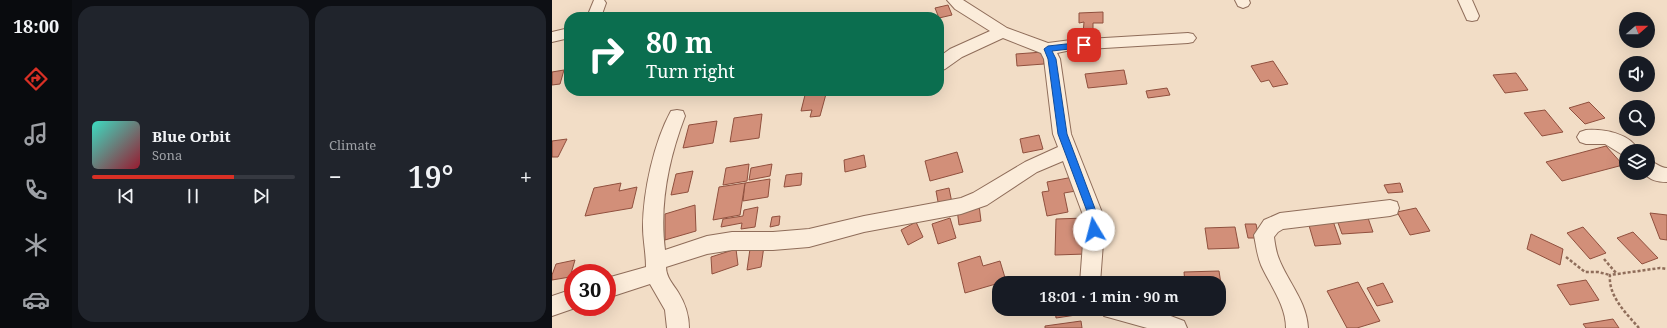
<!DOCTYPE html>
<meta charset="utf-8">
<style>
body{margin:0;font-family:"Noto Serif",serif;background:#20242c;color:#f1f3f6;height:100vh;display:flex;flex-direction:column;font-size:15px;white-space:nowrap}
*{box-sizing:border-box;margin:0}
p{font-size:13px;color:#9ea1a6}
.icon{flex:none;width:22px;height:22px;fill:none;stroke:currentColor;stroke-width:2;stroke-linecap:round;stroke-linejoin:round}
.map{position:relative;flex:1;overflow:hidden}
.sheet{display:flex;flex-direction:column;gap:6px;padding:6px;background:#0d0f14;width:480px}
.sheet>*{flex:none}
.banner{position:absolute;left:12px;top:12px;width:380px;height:84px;border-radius:16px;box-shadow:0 4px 16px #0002;background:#0b6e4f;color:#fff;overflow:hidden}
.needle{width:26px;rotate:70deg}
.buttons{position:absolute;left:1067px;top:12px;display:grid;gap:8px}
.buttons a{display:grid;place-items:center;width:36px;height:36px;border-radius:50%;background:#171b24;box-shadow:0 4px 16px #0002;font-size:20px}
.speed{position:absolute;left:12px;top:264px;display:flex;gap:8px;font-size:20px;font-weight:700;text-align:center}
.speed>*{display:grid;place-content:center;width:52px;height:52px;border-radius:50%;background:#171b24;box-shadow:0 4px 16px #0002;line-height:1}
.speed .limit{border:6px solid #d22;background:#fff;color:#111}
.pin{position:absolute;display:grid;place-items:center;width:34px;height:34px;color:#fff;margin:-17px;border-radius:8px;box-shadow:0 2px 6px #0006}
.me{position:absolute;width:44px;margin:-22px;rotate:352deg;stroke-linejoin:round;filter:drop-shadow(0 0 3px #0008)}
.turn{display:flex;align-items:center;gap:14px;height:84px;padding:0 16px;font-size:18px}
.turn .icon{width:52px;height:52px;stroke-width:2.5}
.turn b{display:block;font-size:28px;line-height:34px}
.big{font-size:30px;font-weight:600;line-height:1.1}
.sheet .widget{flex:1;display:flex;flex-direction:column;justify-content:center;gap:6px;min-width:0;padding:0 14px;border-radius:16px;background:#20242c}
.song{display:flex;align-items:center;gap:12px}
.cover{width:48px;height:48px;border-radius:6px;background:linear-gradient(135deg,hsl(170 70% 55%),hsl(350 70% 35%))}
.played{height:4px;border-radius:2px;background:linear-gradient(90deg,#d93025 70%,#363941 70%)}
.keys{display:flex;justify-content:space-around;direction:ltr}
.heat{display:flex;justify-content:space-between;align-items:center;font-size:22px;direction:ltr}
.sheet .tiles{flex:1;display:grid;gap:6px;grid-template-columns:repeat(2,1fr)}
.trip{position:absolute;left:440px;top:276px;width:234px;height:40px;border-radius:16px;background:#171b24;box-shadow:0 4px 16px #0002;font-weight:600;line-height:40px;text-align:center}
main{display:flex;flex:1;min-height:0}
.dock{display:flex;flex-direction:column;width:72px;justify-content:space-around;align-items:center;background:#090b0e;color:#9ea1a6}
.dock .icon{width:28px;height:28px}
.dock .current{color:#d93025}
.dock b{font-size:18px;color:#f1f3f6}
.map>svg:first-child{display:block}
.building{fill:#d28f79;stroke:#90503e}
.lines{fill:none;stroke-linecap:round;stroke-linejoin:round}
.minor-casing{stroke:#8f6d5a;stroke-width:2}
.path{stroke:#8f6d5a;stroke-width:2.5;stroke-dasharray:3 2;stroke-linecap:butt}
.minor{fill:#fbecda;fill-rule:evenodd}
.route{fill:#1a73e8;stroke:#114b97}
</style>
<main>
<nav class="dock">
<b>18:00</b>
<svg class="icon current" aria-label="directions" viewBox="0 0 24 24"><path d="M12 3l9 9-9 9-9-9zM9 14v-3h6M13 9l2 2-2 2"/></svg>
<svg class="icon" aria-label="music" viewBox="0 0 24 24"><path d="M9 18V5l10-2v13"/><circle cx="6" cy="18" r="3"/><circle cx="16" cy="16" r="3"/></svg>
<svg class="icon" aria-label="phone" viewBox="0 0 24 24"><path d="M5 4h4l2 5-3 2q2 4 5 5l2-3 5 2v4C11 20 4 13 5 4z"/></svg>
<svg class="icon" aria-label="climate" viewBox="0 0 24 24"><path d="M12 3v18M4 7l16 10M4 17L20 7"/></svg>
<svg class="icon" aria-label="car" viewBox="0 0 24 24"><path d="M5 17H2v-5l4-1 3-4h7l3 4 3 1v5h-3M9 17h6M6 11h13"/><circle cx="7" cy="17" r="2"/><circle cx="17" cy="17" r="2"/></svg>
</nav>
<section class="sheet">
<div class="tiles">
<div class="widget">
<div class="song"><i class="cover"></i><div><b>Blue Orbit</b><p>Sona</p></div></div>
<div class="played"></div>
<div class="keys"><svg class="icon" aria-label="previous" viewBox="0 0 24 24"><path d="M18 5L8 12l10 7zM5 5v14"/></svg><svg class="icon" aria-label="pause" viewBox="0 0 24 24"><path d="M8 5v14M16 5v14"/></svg><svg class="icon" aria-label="next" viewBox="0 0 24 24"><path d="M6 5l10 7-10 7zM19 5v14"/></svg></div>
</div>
<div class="widget"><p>Climate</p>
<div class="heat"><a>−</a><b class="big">19°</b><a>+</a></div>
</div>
</div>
</section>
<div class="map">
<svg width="1115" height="328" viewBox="0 0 1115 328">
<rect width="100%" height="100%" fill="#f2ddc6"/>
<g class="building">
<path d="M396,5L400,15L387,18L383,8Z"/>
<path d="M551,12V23H541V34H531L532,22L527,23V13Z"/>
<path d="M491,52L492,64L465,66L464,54Z"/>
<path d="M721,61L736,84L721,87L717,80L709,82L699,66Z"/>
<path d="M12,70L8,84L0,85V72Z"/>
<path d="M572,70L575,84L536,88L533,74Z"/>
<path d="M964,73L976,90L953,93L941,75Z"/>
<path d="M615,88L618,95L596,98L594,91Z"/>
<path d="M274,94L268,116L258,117L260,110L249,111L253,95Z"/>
<path d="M1037,102L1053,118L1033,124L1017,108Z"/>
<path d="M993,110L1011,132L990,136L972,113Z"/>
<path d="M210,114L207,138L178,142L182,118Z"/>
<path d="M165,121L161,143L131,148L137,125Z"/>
<path d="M487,135L491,149L471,153L468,139Z"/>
<path d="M15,139L6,157H0V141Z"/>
<path d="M1054,146L1071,165L1010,181L994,162Z"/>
<path d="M405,152L411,172L378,181L373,161Z"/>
<path d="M312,155L314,167L293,172L292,160Z"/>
<path d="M197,164L195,181L171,185L174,168Z"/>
<path d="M220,164L218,176L197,180L199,168Z"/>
<path d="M141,171L136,192L119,195L124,174Z"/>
<path d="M250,173L249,185L232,187L234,175Z"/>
<path d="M521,177L524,191L512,193L516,212L495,216L490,192L497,191L495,182Z"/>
<path d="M218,179L216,197L191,201L193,183Z"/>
<path d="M69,183L67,191L85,187L80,208L33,216L42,188Z"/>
<path d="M193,183L188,215L161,220L167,187Z"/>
<path d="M848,183L851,192L836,193L832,185Z"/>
<path d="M397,188L400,203L387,207L384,191Z"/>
<path d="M143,205L144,231L113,240V214Z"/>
<path d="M427,205L429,221L407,225L405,209Z"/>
<path d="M206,207L203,227L189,229L190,223L169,227L171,219L191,216L192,210Z"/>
<path d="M864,208L878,231L858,235L845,212Z"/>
<path d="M1098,213L1115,215V240L1108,239Z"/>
<path d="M228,216L227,225L218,227L220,217Z"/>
<path d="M398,218L404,238L386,244L380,224Z"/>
<path d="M533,218L534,254L503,255L504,219Z"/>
<path d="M816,218L821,232L790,234L785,220Z"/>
<path d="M781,221L789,244L763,246L756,222Z"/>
<path d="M364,222L371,237L356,245L349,230Z"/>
<path d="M693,224H704L707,238H696Z"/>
<path d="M683,227L687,248L656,249L653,228Z"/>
<path d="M1031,227L1054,253L1038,259L1015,233Z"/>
<path d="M1081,232L1106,258L1090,264L1065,238Z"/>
<path d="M979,234L1011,249L1008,265L975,249Z"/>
<path d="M212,246L209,267L195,270L198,249Z"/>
<path d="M184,249L186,265L160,274L159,257Z"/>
<path d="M428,256L431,266L448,261L454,281L413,293L406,263Z"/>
<path d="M23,260L18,277L0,280V275L4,264Z"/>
<path d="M667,271L671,297H667V283H633L632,272Z"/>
<path d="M1034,280L1047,300L1018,305L1005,285Z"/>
<path d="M806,282L828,321L805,328H795L775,291Z"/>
<path d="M831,283L841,302L825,306L815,288Z"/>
<path d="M503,309H523L524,315L504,318Z"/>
<path d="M1061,319L1067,328H1034L1031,324Z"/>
<path d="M529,321L530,328H493V326Z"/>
</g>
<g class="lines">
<defs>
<g id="minor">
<path d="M42,0H52L54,3L49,17H35Z"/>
<path d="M395,0H411L455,28L496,43L519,40L636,33L641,34L644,38L641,42L636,43L519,50L505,53L508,59L519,134L551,215L552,230L548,283H528L532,230L531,215L511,161L485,172L435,205L409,214L312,232L257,247L221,250H180L155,254L114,267C114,277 121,284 126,292C133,303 137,315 137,328H115L113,310L98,284L55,298V278L94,267C94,253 91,240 91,227C91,192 102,142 119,111L125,110L131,111L133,116C117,158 107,204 113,250L155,236L180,232H221L257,229L312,216L409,198L421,193L473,162L506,147L501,134L492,59L489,53L451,38L410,57L393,69L387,71V57L398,49L438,31L403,9Z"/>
<path d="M683,0H697L698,3L696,6L691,8L686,6Z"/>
<path d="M906,0H920L927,16L925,20L920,21L915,20Z"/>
<path d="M17,28V38L0,42V32Z"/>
<path d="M1034,130C1052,129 1078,133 1087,151H1074V157L1053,144H1034L1028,142L1025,137L1028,132Z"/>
<path d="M1096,160C1103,162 1108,168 1115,168V182C1104,182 1099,180 1091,173H1096Z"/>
<path d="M838,200L845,202L847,208L845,214L838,216L731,229L726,232L722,237C723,244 724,252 727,259C736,282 755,302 756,328H734C734,305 718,285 709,265C705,255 704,245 702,235L712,220L728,213Z"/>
<path d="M21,289V307H26L0,316V296Z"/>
<path d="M548,309H600L632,321L635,328H595L552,316Z"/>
</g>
</defs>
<use href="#minor" class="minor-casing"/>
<g class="path">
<path d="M1014,257L1033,272H1046L1058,275"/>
<path d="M1052,259L1064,273"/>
<path d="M1087,328C1074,313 1056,296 1058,275L1108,268L1115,269"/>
</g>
<use href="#minor" class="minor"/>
</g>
<path class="route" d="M532,42L535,43V47L500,51L504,59L515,134L545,214L547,230L545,233L542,235L538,233L536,214L506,134L496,59L492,49L496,46Z"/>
</svg>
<div class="buttons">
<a><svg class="needle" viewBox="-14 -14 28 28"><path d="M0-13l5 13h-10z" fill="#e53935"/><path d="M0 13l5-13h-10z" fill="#9ea1a6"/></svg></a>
<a><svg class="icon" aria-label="sound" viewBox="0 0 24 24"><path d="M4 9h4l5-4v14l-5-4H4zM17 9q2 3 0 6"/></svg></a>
<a><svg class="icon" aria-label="search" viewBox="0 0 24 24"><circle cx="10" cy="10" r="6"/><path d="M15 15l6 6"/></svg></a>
<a><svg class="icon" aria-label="layers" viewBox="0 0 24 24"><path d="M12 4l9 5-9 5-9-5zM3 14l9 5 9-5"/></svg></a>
</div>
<div class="speed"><div class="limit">30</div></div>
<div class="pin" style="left:532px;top:45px;background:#d93025"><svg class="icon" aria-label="arrive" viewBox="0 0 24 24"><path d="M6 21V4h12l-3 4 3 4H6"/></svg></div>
<svg class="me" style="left:542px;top:230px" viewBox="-20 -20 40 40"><circle r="19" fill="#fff"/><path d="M0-13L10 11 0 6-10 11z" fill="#1a73e8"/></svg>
<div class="trip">18:01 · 1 min · 90 m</div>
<div class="banner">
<div class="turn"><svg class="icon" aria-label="right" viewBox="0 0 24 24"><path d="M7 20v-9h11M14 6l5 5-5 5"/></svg><div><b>80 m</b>Turn right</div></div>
</div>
</div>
</main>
